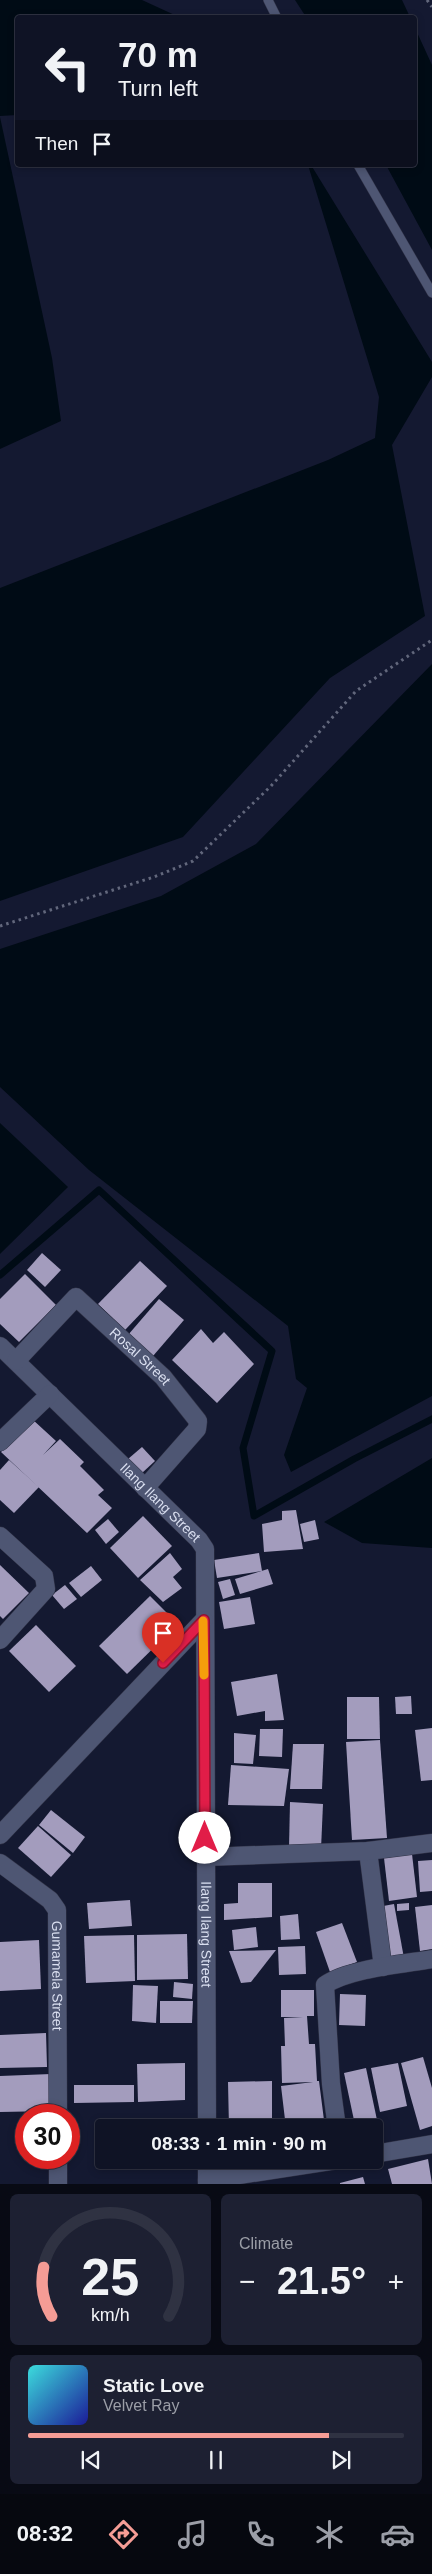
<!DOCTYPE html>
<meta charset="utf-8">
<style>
body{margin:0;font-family:Helvetica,sans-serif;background:#1d2032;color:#f1f3f6;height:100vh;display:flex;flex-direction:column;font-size:19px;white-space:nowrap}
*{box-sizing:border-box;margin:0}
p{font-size:16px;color:#9b9ea7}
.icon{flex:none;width:28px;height:28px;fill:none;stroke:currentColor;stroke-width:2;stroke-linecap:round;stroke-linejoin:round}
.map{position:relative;height:2184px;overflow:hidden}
.side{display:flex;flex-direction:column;gap:10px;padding:10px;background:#080a14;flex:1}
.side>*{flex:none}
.hud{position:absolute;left:15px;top:15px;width:402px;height:152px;border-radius:5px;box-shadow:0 2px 8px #0003,0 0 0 1px #2f3242;background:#0f1325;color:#f1f3f6;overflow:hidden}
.speed{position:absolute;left:15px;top:2104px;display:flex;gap:10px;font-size:25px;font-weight:700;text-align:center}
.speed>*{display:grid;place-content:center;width:65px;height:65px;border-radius:50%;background:#0f1325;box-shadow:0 2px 8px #0003,0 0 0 1px #2f3242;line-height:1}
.speed .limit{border:8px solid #d22;background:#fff;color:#111}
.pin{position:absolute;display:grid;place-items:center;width:42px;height:42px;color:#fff;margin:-51px -21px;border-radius:50% 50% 50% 0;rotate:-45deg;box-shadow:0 0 5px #0007}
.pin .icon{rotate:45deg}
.me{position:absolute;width:55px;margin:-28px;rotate:0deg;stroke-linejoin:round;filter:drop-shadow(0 0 4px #0008)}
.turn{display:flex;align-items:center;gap:18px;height:105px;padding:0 20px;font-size:22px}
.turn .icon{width:65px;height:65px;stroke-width:2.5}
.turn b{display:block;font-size:35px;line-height:42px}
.then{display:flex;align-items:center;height:48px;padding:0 20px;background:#0003;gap:10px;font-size:19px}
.big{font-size:38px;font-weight:800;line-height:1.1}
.side .tile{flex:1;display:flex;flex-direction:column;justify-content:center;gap:8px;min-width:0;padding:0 18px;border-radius:8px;background:#1d2032}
.side .dial{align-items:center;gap:0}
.dial svg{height:130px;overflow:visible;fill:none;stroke:#2f3242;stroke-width:7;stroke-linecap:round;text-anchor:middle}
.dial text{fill:#f1f3f6;stroke:none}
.song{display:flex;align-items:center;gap:15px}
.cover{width:60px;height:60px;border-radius:8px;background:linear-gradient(135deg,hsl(180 70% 55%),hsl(240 70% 35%))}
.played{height:5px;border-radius:2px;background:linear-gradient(90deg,#f59c95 80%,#2f3242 80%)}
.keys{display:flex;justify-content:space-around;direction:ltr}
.heat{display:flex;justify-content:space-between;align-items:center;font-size:28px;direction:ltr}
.side .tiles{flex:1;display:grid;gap:10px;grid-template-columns:1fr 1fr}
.tile:last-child{grid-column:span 2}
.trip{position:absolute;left:95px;top:2119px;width:288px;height:50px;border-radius:5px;background:#0f1325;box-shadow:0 2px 8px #0003,0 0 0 1px #2f3242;font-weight:800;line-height:50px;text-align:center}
.tab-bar{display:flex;height:80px;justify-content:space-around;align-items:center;background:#06080f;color:#9b9ea7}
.tab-bar .icon{width:35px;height:35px}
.tab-bar .active{color:#f59c95}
.tab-bar b{font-size:22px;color:#f1f3f6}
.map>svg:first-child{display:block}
.water{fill:#000b15}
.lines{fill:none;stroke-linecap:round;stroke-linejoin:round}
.stream{stroke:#000b15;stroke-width:7}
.building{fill:#a39cbd}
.lane-casing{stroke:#323448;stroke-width:10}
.street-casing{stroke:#323448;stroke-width:19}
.path{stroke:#62677c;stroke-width:3;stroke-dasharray:2.5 4;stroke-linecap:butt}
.lane{stroke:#4e5673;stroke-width:9}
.street{stroke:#4e5673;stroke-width:18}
.route-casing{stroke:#92132f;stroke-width:12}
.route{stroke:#e11d48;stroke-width:9}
.slow{stroke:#f59e0b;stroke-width:9}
.labels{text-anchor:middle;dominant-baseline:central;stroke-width:5;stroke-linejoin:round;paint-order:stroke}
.street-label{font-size:14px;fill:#dadff0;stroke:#0b1027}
</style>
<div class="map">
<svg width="432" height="2184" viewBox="0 0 432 2184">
<rect width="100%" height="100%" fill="#141931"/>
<g class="water">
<path d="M0,0H142L179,17L18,18L17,115L0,116Z"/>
<path d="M295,0H402L410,17H306Z"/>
<path d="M415,28L432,65V250L386,165H415Z"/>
<path d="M0,117L52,358L61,421L0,449Z"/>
<path d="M308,165H311L432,362V377L392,445L425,616L330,678L183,837L0,901V588L328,460L375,438L379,397Z"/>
<path d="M432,664V1396L291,1472L284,1455L307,1388L296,1379L288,1326L89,1170L0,1087V949L161,896L256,844Z"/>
<path d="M0,1123L68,1187L0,1254Z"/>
<path d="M432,1458V1548L362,1543L324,1522Z"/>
</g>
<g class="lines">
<path class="stream" d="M0,1275L99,1190L272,1351L243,1448L254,1516L354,1459L432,1419"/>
</g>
<g class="building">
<path d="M42,1253L61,1270L45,1287L27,1270Z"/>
<path d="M140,1261L167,1286L125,1330L98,1304Z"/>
<path d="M25,1274L56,1305L19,1342L0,1324V1299Z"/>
<path d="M159,1299L184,1320L153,1356L128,1335Z"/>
<path d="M201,1329L213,1343L224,1332L254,1364L217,1403L172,1360Z"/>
<path d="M32,1419L56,1441L43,1455L60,1439L84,1462L80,1466L104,1490L98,1495L112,1508L87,1533L1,1452Z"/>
<path d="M142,1447L155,1461L142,1473L128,1459Z"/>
<path d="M9,1460L39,1487L14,1513L0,1500V1470Z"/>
<path d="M296,1510L303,1549L264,1552L262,1524L282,1520V1511Z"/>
<path d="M143,1516L172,1546L138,1578L110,1548Z"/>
<path d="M108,1519L119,1532L106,1544L95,1530Z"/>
<path d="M315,1520L319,1539L304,1542L300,1524Z"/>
<path d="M170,1553L182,1569L173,1577L182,1588L163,1602L140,1580Z"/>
<path d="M259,1553L262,1571L217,1578L214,1560Z"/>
<path d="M0,1565L29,1593L3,1619L0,1616Z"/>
<path d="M91,1566L102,1580L81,1597L69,1583Z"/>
<path d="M268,1569L273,1584L240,1594L235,1579Z"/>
<path d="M230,1579L235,1595L223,1599L218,1582Z"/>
<path d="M65,1585L77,1599L64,1609L52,1595Z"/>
<path d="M150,1596L178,1624L127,1674L99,1646Z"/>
<path d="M250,1597L255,1624L224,1629L219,1602Z"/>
<path d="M36,1625L76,1666L49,1692L9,1651Z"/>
<path d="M277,1674L284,1720L265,1721V1711L237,1716L231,1682Z"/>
<path d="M411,1696L412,1714H396L395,1697Z"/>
<path d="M347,1697H379L380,1739H347Z"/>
<path d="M432,1728V1780L421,1781L415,1730Z"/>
<path d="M260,1729H283L282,1757L259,1756Z"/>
<path d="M234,1733L256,1735L253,1764L234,1763Z"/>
<path d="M380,1740L387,1838L352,1840L346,1742Z"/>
<path d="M293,1744H324L322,1789H290Z"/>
<path d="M231,1765L289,1769L284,1806L228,1805Z"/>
<path d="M290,1802L323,1804L321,1849L289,1848Z"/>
<path d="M51,1810L85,1837L73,1853L39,1825Z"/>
<path d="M38,1826L71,1855L51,1877L18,1848Z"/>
<path d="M412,1854L417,1897L389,1901L384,1858Z"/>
<path d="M432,1860V1891L420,1892L418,1861Z"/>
<path d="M238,1883H272V1917L224,1920V1904L238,1903Z"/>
<path d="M130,1900L132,1926L89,1929L87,1903Z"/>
<path d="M409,1903V1910L397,1911V1904Z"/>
<path d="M394,1904L404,1958L388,1961L378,1907Z"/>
<path d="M432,1905V1949L420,1951L415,1907Z"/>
<path d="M298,1914L300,1939L281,1940L280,1916Z"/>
<path d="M342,1923L357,1962L330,1972L316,1932Z"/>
<path d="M256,1927L258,1947L234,1950L232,1930Z"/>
<path d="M187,1934L188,1979L137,1980V1935Z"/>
<path d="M134,1935L135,1981L86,1983L84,1936Z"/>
<path d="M39,1940L41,1989L0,1991V1942Z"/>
<path d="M305,1946L306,1974L279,1975L278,1947Z"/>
<path d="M276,1950L251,1982L241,1983L229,1951Z"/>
<path d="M174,1982L193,1984L192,1999L173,1997Z"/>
<path d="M133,1985L158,1986L156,2023L132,2021Z"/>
<path d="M281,1990H314V2016H307L309,2044H315L317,2081H319L325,2128H286L281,2086L313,2082L282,2083L281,2046H285L284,2018L303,2017H281Z"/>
<path d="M340,1994L366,1995L365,2026L339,2025Z"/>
<path d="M160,2001H193L192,2023H160Z"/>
<path d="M46,2033L47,2067L0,2068V2035Z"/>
<path d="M423,2057L432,2088V2126L420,2130L401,2063Z"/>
<path d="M185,2063V2100L138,2102L137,2064Z"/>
<path d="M398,2063L407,2106L380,2112L371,2068Z"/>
<path d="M366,2068L377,2120L355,2125L344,2073Z"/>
<path d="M51,2074L52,2111L0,2112V2076Z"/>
<path d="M272,2081V2121L234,2122L281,2124V2128H229L228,2082Z"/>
<path d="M74,2085H134V2102L74,2103Z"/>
<path d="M428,2159L432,2184H392L388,2169Z"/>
<path d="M227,2160H279V2166L227,2164Z"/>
<path d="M363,2177L365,2184H340V2183Z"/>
</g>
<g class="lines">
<defs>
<g id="lane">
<path d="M268,0L277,18"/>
<path d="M358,165L432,293"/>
</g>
<g id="street">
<path id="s1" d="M0,1346L199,1540L205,1549L207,2128"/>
<path id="s2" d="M16,1361L76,1297L163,1377L198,1421L197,1429L145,1488"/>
<path d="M0,1442L50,1394"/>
<path d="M0,1536L44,1576L46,1589L0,1640"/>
<path d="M0,1835L204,1620"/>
<path d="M368,1851L383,1967"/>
<path d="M205,1857L368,1851L432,1843"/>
<path id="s3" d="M0,1863L50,1900L57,1910L58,2115"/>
<path d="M337,2128L331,2084L325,1985C348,1969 403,1964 432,1959"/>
<path d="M374,2154L432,2144"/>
<path d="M58,2158V2184"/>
<path d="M207,2160V2184"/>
<path d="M207,2180L337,2160"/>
</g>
</defs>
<use href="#lane" class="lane-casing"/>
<use href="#street" class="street-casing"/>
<g class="path">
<path d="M427,0L432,7"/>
<path d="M0,926L154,877L193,861L271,786L356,691L432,640"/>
</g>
<use href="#lane" class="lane"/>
<use href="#street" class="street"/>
</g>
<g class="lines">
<defs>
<path id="route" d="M163,1663L204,1620L205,1838"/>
</defs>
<use href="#route" class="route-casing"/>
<use href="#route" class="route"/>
<path class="slow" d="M203,1621L204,1675"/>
</g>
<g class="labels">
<g class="street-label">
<text stroke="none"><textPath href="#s2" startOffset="175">Rosal Street</textPath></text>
<text stroke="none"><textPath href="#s1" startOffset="224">Ilang Ilang Street</textPath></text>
<text stroke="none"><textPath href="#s1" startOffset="674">Ilang Ilang Street</textPath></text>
<text stroke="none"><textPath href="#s3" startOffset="140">Gumamela Street</textPath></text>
</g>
</g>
</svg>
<div class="speed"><div class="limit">30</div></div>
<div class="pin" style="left:163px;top:1663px;background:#d93025"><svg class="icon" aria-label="arrive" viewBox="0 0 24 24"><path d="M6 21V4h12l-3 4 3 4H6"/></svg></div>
<svg class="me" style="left:205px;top:1838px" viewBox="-20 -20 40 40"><circle r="19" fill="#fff"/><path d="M0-13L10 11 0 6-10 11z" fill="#e11d48"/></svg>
<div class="trip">08:33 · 1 min · 90 m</div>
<div class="hud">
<div class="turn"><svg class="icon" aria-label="left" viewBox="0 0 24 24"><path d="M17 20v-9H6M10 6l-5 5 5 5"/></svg><div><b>70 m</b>Turn left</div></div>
<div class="then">Then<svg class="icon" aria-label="arrive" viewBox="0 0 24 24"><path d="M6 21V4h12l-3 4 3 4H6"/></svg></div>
</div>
</div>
<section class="side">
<div class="tiles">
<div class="tile dial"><svg viewBox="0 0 100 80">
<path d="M14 69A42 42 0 1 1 86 69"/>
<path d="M14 69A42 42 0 0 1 9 39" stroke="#f59c95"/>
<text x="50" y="56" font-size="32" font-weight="700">25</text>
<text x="50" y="72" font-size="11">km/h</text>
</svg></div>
<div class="tile"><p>Climate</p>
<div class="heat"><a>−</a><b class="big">21.5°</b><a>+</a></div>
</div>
<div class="tile">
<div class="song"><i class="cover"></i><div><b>Static Love</b><p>Velvet Ray</p></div></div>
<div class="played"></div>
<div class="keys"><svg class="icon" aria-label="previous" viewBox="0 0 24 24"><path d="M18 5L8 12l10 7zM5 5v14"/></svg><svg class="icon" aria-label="pause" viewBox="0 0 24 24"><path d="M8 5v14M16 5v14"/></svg><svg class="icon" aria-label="next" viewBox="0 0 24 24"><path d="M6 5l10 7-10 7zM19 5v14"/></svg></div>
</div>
</div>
</section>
<nav class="tab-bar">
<b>08:32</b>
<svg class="icon active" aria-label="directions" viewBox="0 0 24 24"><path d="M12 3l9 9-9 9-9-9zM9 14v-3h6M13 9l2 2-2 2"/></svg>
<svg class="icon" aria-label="music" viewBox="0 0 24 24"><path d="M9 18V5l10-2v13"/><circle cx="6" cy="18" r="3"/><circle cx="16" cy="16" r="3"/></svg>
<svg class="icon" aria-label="phone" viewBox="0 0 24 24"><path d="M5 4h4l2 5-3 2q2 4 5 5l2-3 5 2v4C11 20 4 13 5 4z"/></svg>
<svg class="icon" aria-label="climate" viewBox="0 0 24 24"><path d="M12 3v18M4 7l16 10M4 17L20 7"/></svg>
<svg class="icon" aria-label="car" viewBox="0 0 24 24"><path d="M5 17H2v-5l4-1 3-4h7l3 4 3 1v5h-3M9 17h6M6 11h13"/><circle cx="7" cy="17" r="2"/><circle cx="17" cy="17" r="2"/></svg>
</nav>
